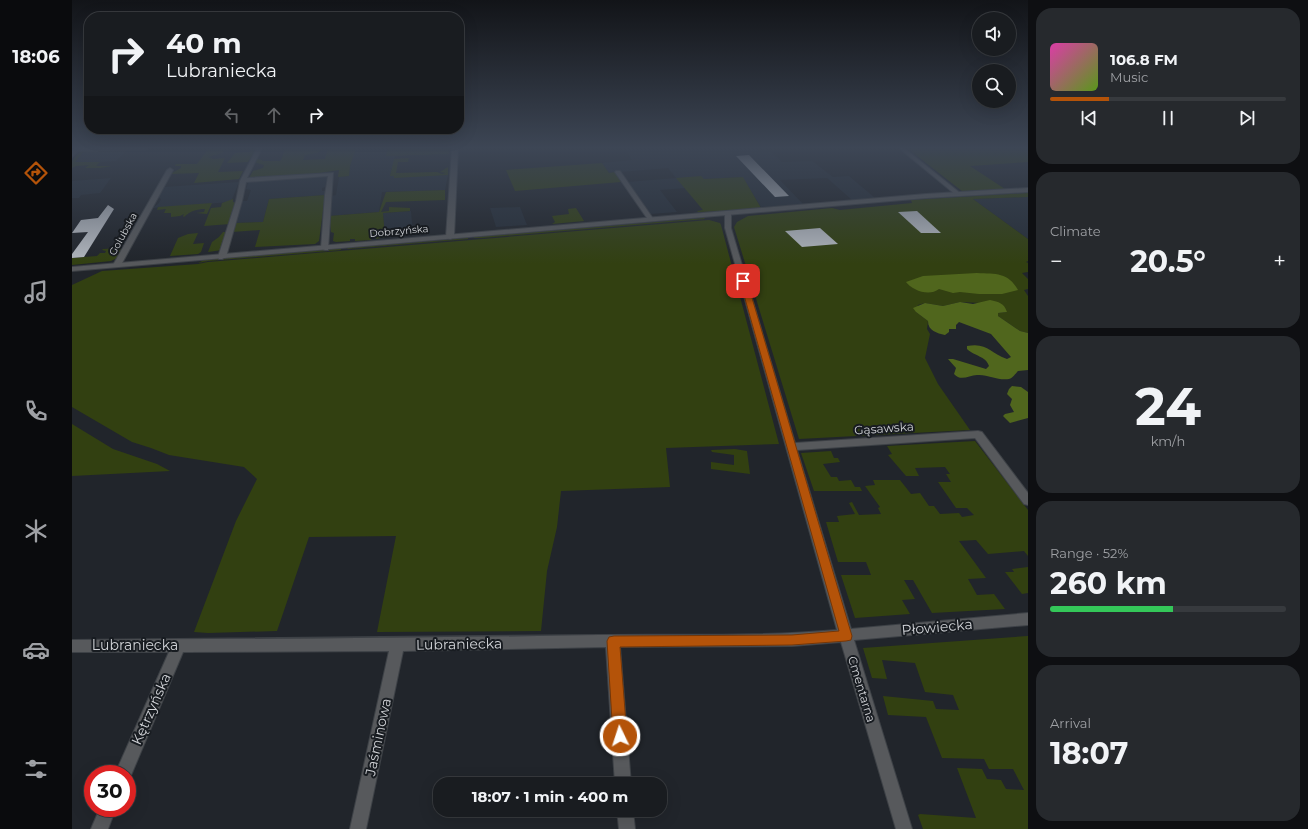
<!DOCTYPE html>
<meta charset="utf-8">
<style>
body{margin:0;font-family:Montserrat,sans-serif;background:#26292d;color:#f1f3f6;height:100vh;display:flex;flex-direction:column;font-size:15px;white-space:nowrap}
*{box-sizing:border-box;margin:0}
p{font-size:13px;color:#9fa1a5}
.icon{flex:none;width:22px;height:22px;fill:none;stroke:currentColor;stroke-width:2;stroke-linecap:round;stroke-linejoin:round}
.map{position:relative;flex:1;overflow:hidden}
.details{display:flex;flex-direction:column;gap:8px;padding:8px;background:#0e0f12;width:280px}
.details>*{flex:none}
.guide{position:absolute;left:12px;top:12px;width:380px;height:122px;border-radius:16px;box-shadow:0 4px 16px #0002,0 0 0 1px #373a3e;background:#191c20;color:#f1f3f6;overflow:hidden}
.fabs{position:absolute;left:900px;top:12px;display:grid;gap:8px}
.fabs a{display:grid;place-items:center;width:44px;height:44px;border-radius:50%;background:#191c20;box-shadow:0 4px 16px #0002,0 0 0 1px #373a3e;font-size:20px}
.speed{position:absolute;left:12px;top:765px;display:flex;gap:8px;font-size:20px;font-weight:700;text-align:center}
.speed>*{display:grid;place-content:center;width:52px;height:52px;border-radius:50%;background:#191c20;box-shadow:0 4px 16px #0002,0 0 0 1px #373a3e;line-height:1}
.speed .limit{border:6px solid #d22;background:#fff;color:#111}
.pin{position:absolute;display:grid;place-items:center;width:34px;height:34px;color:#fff;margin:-17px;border-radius:8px;box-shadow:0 2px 6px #0006}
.me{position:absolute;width:44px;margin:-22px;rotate:356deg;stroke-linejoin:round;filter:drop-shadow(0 0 3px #0008)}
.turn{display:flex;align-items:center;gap:14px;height:84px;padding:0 16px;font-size:18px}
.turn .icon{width:52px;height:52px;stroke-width:2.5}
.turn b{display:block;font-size:28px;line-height:34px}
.lanes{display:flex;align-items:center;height:38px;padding:0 16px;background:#0003;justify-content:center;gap:20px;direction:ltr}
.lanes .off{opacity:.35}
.big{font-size:30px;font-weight:700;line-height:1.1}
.details .widget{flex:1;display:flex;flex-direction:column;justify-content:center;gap:6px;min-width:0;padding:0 14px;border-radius:16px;background:#26292d}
.details .dial{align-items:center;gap:0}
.dial b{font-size:52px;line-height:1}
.song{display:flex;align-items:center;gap:12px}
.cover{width:48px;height:48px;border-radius:6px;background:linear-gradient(135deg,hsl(320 70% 55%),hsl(90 70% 35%))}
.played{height:4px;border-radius:2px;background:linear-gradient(90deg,#b45309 25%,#373a3e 25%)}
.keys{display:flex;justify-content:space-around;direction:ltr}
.heat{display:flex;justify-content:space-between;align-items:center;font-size:22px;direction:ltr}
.charge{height:6px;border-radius:3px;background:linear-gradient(90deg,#34c759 52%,#373a3e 0)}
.trip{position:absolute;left:361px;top:777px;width:234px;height:40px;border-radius:16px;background:#191c20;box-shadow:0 4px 16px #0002,0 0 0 1px #373a3e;font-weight:700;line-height:40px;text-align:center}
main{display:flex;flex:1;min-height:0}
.tabs{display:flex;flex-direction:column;width:72px;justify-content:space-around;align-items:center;background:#0a0b0d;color:#9fa1a5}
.tabs .icon{width:28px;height:28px}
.tabs .on{color:#b45309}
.tabs b{font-size:18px;color:#f1f3f6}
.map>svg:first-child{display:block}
.built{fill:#262e38}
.green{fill:#324011}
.forest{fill:#50661d}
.building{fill:#b3b8bf}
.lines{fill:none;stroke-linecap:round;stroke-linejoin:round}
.minor-casing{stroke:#3d4146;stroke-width:2}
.tertiary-casing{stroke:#3d4146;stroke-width:2}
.minor{fill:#57595c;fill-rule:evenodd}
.tertiary{fill:#57595c;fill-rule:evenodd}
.route{fill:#b45309;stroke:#753606}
.labels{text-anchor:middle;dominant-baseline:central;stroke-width:4;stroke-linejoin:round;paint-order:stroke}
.far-street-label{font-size:10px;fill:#d0d2d6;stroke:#181c21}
.street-label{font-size:12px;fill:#d0d2d6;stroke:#181c21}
.near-street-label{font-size:14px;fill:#d0d2d6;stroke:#181c21}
</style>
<main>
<nav class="tabs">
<b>18:06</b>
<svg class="icon on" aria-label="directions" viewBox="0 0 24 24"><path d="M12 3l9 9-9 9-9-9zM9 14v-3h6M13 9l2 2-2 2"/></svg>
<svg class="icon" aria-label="music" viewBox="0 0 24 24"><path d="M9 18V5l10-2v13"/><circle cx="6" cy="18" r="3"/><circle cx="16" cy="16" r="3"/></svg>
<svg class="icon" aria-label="phone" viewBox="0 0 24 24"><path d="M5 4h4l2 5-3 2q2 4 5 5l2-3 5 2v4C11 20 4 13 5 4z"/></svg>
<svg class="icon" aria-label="climate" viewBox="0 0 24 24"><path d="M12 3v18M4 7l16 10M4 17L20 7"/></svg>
<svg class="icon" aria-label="car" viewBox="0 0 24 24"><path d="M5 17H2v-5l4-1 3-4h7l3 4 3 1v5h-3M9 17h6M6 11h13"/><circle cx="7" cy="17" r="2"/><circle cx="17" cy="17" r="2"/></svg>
<svg class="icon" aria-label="filters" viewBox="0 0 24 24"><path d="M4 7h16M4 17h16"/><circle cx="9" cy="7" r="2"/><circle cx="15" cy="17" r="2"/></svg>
</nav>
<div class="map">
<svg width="956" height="829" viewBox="0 0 956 829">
<rect width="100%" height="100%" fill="#21252b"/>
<g class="built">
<path d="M284,148H316L314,156H323L318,176L376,175L373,190L310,192L307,212L257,216L259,196L264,195L267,177L277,176L278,166Z"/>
<path d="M553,148H684L689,152L698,151L710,162L740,161L761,177L777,176L803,198L780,200L755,178L708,180L731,204L689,207L670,177L632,179L605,178L613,188L588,190L605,212L578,214L555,182L604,178L596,168L537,173L530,163L560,160Z"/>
<path d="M56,149L44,161L2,163L12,151Z"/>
<path d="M253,176L255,177L253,187L250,188V191H253V195L197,199L191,222L163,223L170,201H175L179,190L174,189L177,181Z"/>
<path d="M39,178L28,193L9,195L7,198H0V181Z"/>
<path d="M167,182L159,202L81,208L87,203L89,199L86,197L92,187Z"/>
<path d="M956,197V239L901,199Z"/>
<path d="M448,207L455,225L424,227L418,208Z"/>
<path d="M339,211L341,234L313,237L311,213Z"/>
</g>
<g class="green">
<path d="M137,148H154L150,153L136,157L141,159L153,158L146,172L171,171L167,179L122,183L127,173L98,174L109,168V166H103L104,164H125Z"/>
<path d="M181,148H184L176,162L155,163L163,153L178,152Z"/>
<path d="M217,148H253C248,153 240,154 233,155L231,160L253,159L256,148H284L278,166L277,176L266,177L267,170L240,174L177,178L181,171L191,168L192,165L182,162L184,159L191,160L190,161H208L209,160L213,150Z"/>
<path d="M316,148H378L377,154L314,156Z"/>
<path d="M835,148H956V162L898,166L933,189L890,191Z"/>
<path d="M12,151L3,162H28L24,166H40L28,168H13L17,165L4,166L0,168V161L7,153Z"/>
<path d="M337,158L336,162H326L324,173L365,172L370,174L374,173L368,172L376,167V175L322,178V176H318L322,159Z"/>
<path d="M530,163L537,173L543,172L549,182L443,191L434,170Z"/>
<path d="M629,176L632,179L671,177L689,208L656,211L626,212L625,211L631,210L604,178Z"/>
<path d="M373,190V200L314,202L309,212L317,211V207L338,208V211L311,213L313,237L304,239V237L299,238V240L283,241V239H278V241L264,242L261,241L262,233L259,232L257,216L307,212L314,192Z"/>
<path d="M956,193V197L901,199L956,239V261L954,262L956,263V272L950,273L956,279V289L952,290L956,296V333L948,331L926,316V313L935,312L909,303L888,302L871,306L853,303L846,305L844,312L856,321L855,329L858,334L853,358L866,384L898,430L727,439L662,227L665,222L676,216L760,208L768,210L840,203L839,200Z"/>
<path d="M253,195L247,241L243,244L183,247L188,230L160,232L163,223L191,222L197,199Z"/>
<path d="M161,199V202L165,203L158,224L132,226L139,208L149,207L150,203Z"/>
<path d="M140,203L135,214L124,213L132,212L133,209C125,209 118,211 112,217L111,216L112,214L108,216L99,217V213H92L94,209L85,210L86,207Z"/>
<path d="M504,208L512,221L480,224L483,222L480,216L497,214L496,209Z"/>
<path d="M632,218L633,219L410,238H402V237Z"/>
<path d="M637,220L648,223L649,225L707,444L594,448L598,487L489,491L485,527L475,571L469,631L305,632L324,536L237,537L205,631L136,633L122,632L164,521L185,479L172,467L97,455L79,448L60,442L0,407V285L30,271L126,264L136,262Z"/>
<path d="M151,232H156L150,250L136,252L140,242L147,237Z"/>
<path d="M126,233L121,244L132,243L129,252L126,254L98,256L106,238L116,234Z"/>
<path d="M396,238V239L275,249L276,248Z"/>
<path d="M48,248L49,251L45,258L39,261L0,265V258L25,256L28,253H33L34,251L30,250L31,249Z"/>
<path d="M269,248V250L136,261L126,263L132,260Z"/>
<path d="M0,424L41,449L85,464L98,471L0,476Z"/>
<path d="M903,441L956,510V556L952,551L916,554L904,540L887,541L914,578L896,579L905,595L922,594L933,609L860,613L841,580H832L843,599L830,600L838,614L783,618L769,575H799L794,562H766L754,522H767L765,516L783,514L777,503L780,502L787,515L809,514L806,508L808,507L793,486L803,485L801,480H828L839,494L848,493L857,506H862L868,514L887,513L890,517L902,515L895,508H884L866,482H879L874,474H878L873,467L843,468L847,476H834L816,455L820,454L815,446Z"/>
<path d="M663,449L675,451L678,474L639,469V462L662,465V455L640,452L639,450Z"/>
<path d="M759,451L762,458H766L768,462L751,464L759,477H765L767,481L779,480L783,487H788L790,491H742L729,453Z"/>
<path d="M956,567V593L950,594L933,572H942L940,569Z"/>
<path d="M956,636V829H851L846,815L848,814L904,818L885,768L910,769L915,779L929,780L934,789L952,790L941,769H917L912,759L870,758L854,717L816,715L811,696L861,701L864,709L887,710L881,695L853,692L843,663L810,660L815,679L800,678L791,648Z"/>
</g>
<g class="forest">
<path d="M905,273C924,274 936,272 946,290L930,294H907L888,292L881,293L867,289C857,297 840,290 834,282L851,276Z"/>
<path d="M918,300C927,302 932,303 935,312L926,313V316L948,331L956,333V370L946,371C943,374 941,378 937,379C926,381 916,374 905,375C897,375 889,382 882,374L884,368L876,359H881L914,369L917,366C914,356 902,356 895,349V346C915,342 918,353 935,359L939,357L919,334L887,322L884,325V329H877V332L873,335C865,333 856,331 856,321L844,312L841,308L853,303L871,306L888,302L901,304Z"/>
<path d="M940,386L949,387L956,392V418L938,423L931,416L933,414L942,412L938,405L940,399L935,394L937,389Z"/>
</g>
<g class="building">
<path d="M677,155L717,196L703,197L664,156Z"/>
<path d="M36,205L42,209L12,257L0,258V254L16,232L0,233L9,220L26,218Z"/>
<path d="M845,211L869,233H849L826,212Z"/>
<path d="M748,228L766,244L730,247L713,231Z"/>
</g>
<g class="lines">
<defs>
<g id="minor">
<path d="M4,148H76L73,150L2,151V149Z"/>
<path d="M185,148H190L175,178L261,173L256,250H253L249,248L253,195L256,176L174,182L170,201L154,257L150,259H147L146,257L164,201L168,181Z"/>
<path d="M380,148H386L382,237L378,239L374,237Z"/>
<path d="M827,148H832L888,193V195H884Z"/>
<path d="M98,168L101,170L49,265L45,267H42L41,265L95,170Z"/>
<path d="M544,171H548L582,220L581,221H577L543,172Z"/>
<path d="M656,212L659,214V228L723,443L906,431L910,432L956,493V505L952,504L903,438L725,450L779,629L956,613V625L782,640L840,829H824L769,642L720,646L548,647L559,784H543L534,647L331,651L294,829H278L317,651L111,652L57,780H55V774H43L97,652H0V640C175,639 351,638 527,635C606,634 686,637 765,630L653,228V214Z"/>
<path d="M28,808H44L36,829H19Z"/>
<path d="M545,810H561L563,829H547Z"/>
</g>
<g id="tertiary">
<path d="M3,148H9L0,157V151Z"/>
<path d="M956,188V192L854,198L0,271V267L854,194Z"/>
</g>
</defs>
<use href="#minor" class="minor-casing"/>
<use href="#tertiary" class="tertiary-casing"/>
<use href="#minor" class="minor"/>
<use href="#tertiary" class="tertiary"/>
</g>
<linearGradient id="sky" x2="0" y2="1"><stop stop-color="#121418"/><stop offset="0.56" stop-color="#3d4655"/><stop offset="1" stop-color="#3d4655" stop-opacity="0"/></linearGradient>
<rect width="956" height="264" fill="url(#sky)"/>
<path class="route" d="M669,279H671L675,281L780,636L779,640L774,641L720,645L548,647L555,736L553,741L548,743L543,741L541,736L535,641L537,637L542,636L720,635L767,631L668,281Z"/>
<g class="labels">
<g class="far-street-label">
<text transform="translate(327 231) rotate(-5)">Dobrzyńska</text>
<text transform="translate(51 234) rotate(-61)">Golubska</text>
</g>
<g class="street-label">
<text transform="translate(812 428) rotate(-4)">Gąsawska</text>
<text transform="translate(790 689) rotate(73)">Cmentarna</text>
</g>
<g class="near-street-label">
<text transform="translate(865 627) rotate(-5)">Płowiecka</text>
<text transform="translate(387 644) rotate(-1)">Lubraniecka</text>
<text x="63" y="645">Lubraniecka</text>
<text transform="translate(79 709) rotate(-66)">Kętrzyńska</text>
<text transform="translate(306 737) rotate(-78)">Jaśminowa</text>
</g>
</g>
</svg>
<div class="fabs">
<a><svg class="icon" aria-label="sound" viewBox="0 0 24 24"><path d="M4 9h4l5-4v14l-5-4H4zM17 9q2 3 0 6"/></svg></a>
<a><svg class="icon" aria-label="search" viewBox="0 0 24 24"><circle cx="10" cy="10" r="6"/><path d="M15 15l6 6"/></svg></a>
</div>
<div class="speed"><div class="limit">30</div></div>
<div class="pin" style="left:671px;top:281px;background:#d93025"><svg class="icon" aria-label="arrive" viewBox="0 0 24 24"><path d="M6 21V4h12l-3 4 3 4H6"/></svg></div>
<svg class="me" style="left:548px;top:736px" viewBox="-20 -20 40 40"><circle r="17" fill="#b45309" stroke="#fff" stroke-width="3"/><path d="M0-11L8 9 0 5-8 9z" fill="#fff"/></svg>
<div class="trip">18:07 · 1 min · 400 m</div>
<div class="guide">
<div class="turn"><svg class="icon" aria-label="right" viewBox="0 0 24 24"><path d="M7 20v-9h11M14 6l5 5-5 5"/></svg><div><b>40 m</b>Lubraniecka</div></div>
<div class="lanes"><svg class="icon off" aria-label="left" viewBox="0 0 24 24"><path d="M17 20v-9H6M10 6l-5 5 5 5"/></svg><svg class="icon off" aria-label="ahead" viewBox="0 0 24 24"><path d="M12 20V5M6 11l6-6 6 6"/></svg><svg class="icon" aria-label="right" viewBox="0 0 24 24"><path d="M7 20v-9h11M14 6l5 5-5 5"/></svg></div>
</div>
</div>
<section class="details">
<div class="widget">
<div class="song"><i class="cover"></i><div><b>106.8 FM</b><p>Music</p></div></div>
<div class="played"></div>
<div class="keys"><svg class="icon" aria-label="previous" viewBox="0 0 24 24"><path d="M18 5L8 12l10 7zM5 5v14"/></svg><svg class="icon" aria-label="pause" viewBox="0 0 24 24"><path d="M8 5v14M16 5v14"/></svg><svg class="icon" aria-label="next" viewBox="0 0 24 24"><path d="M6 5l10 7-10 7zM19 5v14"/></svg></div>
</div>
<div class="widget"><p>Climate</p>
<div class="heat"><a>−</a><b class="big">20.5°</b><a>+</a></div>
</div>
<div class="widget dial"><b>24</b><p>km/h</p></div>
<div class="widget"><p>Range · 52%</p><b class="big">260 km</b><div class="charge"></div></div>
<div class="widget"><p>Arrival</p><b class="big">18:07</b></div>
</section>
</main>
